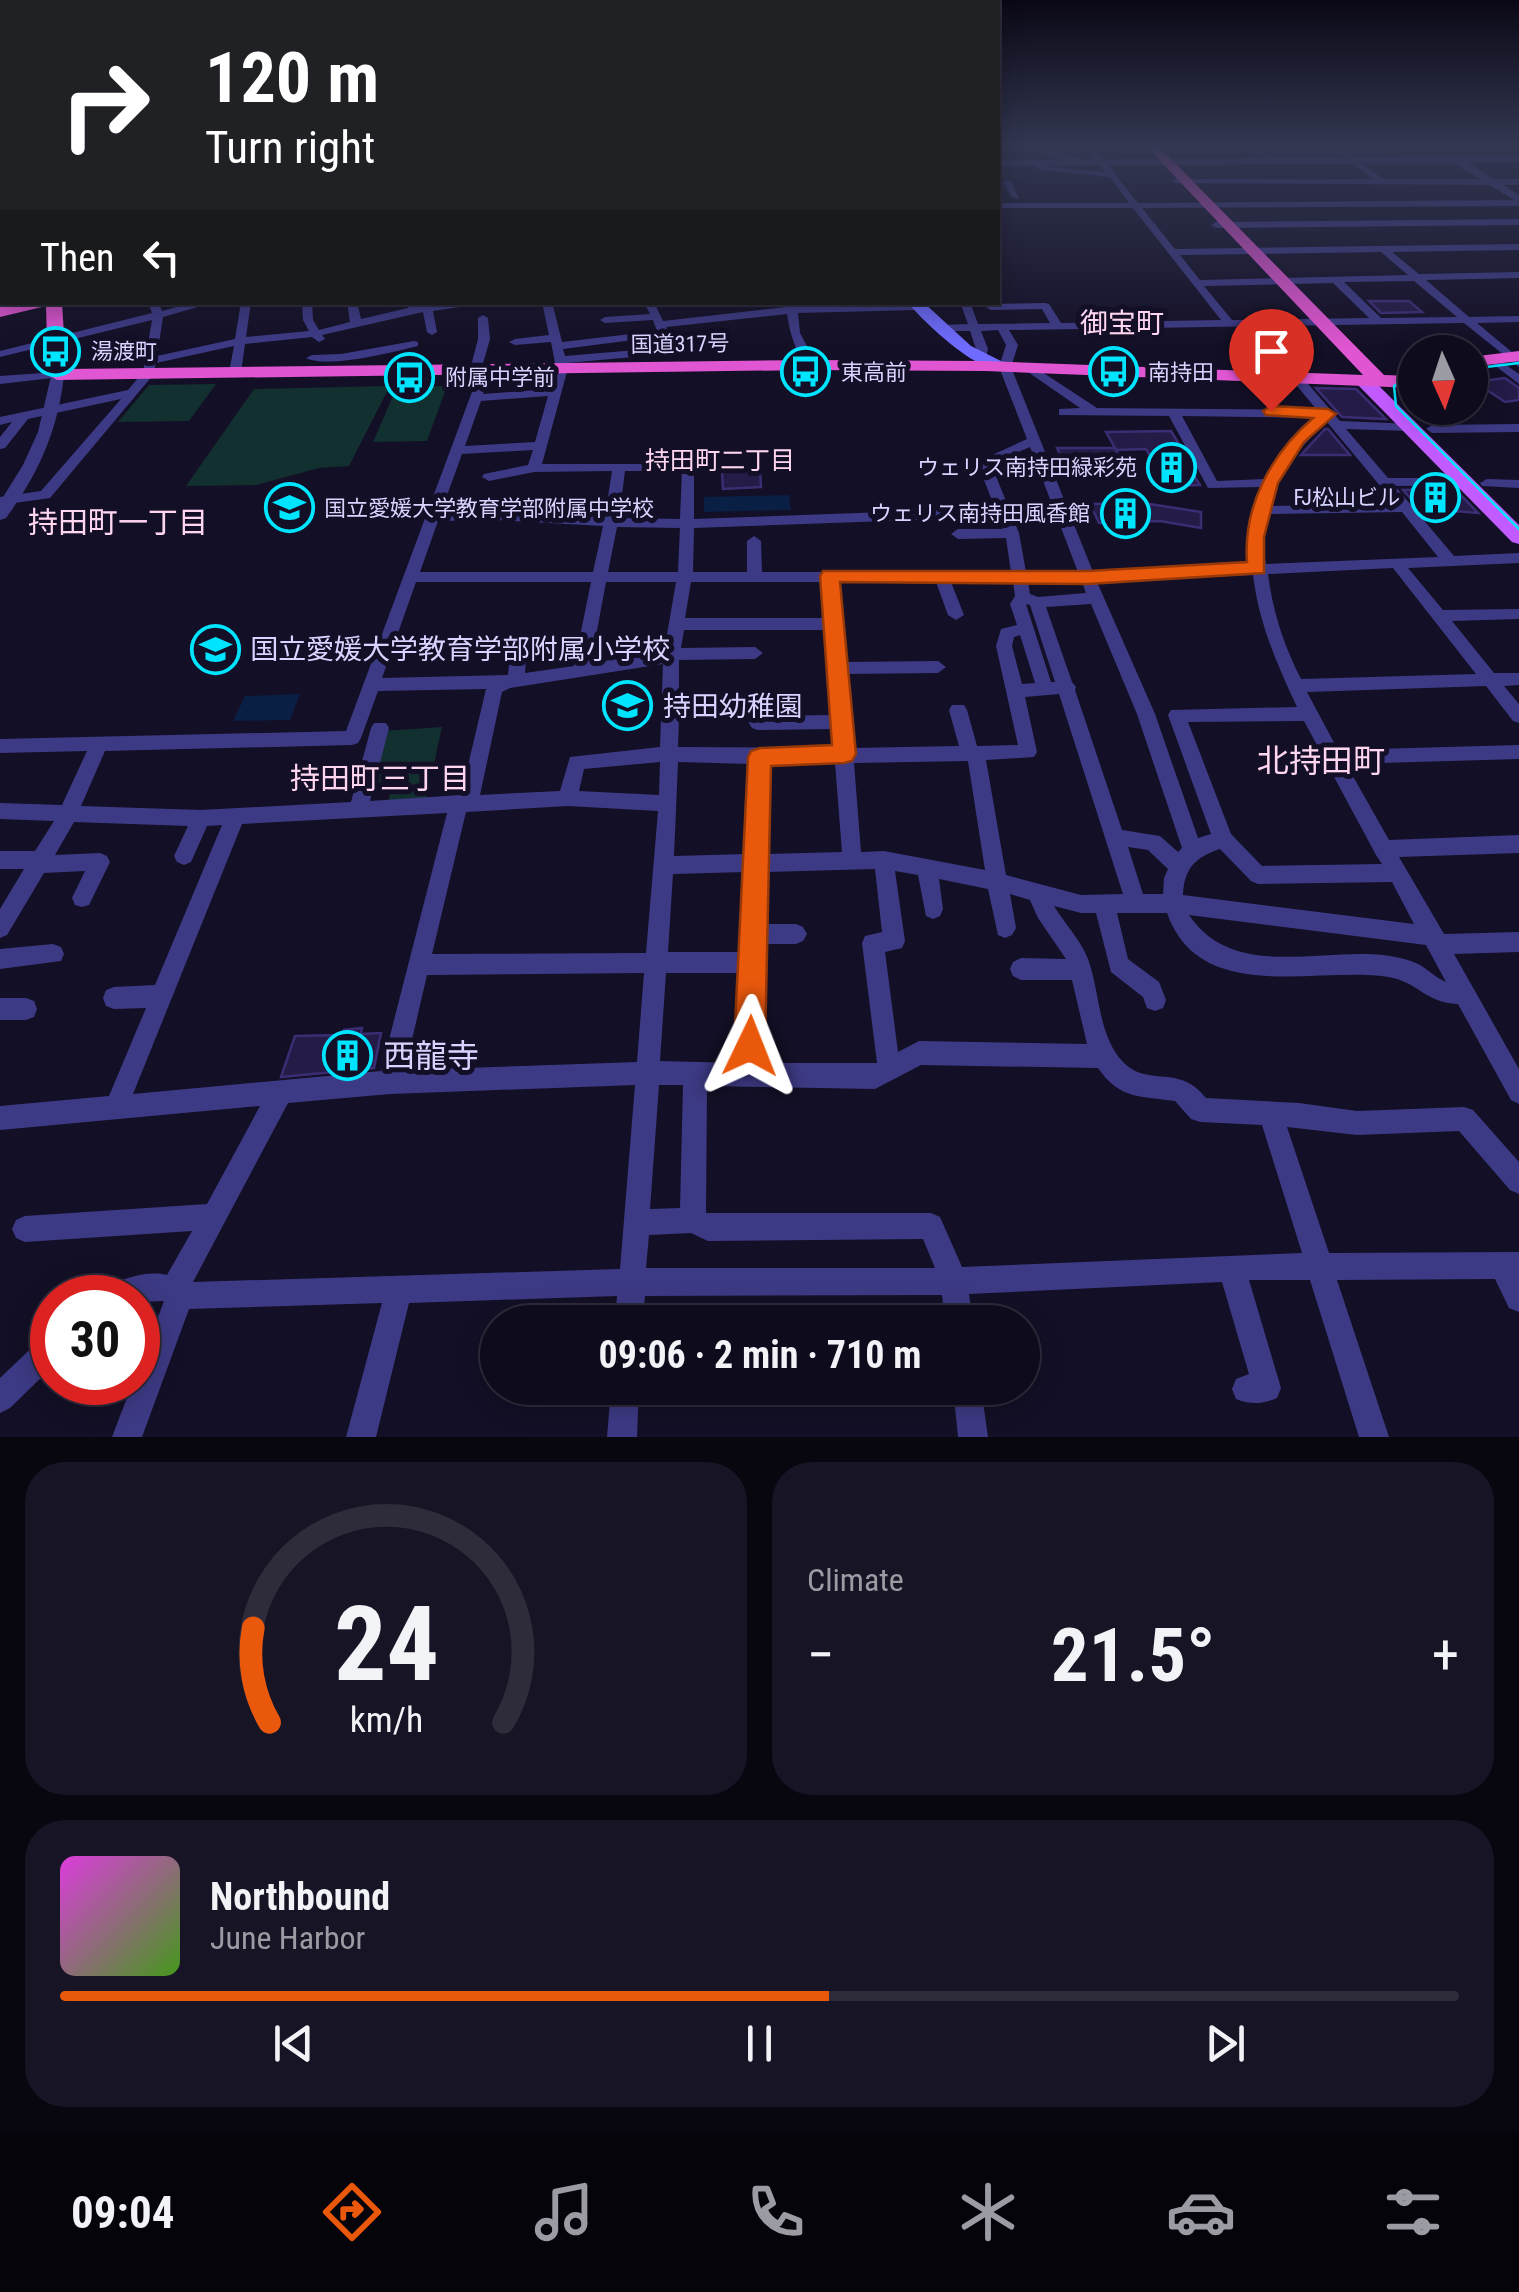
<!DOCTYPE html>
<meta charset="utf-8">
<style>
body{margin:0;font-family:"Roboto Condensed","Noto Sans JP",sans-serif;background:#171425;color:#f1f3f6;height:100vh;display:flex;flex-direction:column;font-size:38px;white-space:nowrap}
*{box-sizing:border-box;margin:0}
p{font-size:32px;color:#9b9ba3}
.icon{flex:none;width:55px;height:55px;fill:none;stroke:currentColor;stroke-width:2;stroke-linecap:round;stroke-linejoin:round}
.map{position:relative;height:1437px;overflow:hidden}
.side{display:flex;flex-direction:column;gap:25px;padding:25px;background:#08060f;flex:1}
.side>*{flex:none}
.banner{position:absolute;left:0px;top:0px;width:1000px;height:305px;box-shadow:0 5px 25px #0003,0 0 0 2px #2e2b3b;background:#202124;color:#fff;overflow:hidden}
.needle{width:65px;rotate:177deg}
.controls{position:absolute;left:1398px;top:335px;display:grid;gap:20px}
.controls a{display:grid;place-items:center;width:90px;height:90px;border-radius:50%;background:#0e0b1c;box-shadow:0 5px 25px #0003,0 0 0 2px #2e2b3b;font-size:50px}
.speed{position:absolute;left:30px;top:1275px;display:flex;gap:20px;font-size:50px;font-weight:700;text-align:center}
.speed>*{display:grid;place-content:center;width:130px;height:130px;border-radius:50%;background:#0e0b1c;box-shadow:0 5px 25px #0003,0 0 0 2px #2e2b3b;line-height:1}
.speed .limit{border:15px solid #d22;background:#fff;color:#111}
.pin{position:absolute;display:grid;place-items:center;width:85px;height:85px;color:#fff;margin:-102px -42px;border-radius:50% 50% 50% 0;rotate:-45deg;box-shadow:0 0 10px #0007}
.pin .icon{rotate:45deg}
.me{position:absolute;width:110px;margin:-55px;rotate:2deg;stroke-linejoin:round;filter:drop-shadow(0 0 8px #0008)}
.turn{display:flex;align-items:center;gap:35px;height:210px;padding:0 40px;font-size:45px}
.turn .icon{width:130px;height:130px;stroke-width:2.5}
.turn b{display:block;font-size:70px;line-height:85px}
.then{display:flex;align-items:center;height:95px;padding:0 40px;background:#0003;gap:20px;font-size:38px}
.big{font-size:75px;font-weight:700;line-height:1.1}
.side .tile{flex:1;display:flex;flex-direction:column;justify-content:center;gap:15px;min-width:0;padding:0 35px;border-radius:40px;background:#171425}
.side .dial{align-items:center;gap:0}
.dial svg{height:260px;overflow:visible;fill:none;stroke:#2e2b3b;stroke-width:7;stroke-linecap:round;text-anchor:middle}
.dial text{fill:#f1f3f6;stroke:none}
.song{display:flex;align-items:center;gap:30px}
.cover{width:120px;height:120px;border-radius:15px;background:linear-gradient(135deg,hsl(300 70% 55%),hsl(100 70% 35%))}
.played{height:10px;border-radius:5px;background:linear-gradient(90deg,#ea580c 55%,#2e2b3b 55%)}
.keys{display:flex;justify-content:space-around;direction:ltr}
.heat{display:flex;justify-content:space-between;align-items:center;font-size:55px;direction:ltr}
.side .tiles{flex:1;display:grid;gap:25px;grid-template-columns:1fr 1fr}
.tile:last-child{grid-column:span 2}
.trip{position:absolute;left:480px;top:1305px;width:560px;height:100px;border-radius:50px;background:#0e0b1c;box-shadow:0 5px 25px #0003,0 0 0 2px #2e2b3b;font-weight:700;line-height:100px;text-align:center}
.menu{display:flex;height:160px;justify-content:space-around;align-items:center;background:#06040b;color:#9b9ba3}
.menu .icon{width:70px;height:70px}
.menu .selected{color:#ea580c}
.menu b{font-size:45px;color:#f1f3f6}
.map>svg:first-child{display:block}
.green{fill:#12302f}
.water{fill:#0a1f44}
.building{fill:#241b47;stroke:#3b2d73;stroke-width:2.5}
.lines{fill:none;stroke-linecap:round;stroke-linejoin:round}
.minor{fill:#3d3a85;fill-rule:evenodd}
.tertiary{fill:#3d3a85;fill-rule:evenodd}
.secondary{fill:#6f6bff;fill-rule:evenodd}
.primary{fill:#c25bff;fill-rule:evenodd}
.trunk{fill:#e055d1;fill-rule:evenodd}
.tram{stroke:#00e5ff;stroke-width:2.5}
.route{fill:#ea580c;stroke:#983908;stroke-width:2.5}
.labels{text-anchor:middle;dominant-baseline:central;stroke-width:10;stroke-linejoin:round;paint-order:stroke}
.far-street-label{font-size:22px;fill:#d9d4ff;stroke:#130f26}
.far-poi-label{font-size:22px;fill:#d9d4ff;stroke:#130f26;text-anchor:start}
.far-neighbourhood-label{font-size:25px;fill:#ffd6f0;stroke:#130f26}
.far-quarter-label{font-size:28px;fill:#ffd6f0;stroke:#130f26}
.poi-label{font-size:28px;fill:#d9d4ff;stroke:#130f26;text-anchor:start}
.neighbourhood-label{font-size:30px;fill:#ffd6f0;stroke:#130f26}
.quarter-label{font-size:32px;fill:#ffd6f0;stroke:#130f26}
.near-poi-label{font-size:32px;fill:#d9d4ff;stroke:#130f26;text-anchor:start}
</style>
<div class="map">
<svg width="1519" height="1437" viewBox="0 0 1519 1437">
<rect width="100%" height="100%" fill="#130f26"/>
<g class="green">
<path d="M216,384L189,421L118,422L149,385Z"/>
<path d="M390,386L349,466L319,468L256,485L186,486L254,389Z"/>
<path d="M447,386L427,441L373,442L397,387Z"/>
<path d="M442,727L426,800L388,803L393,782L368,784L382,731Z"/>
</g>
<g class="water">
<path d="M789,495L791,510L704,512V497Z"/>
<path d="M300,694L290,720L233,721L245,696Z"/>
</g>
<g class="building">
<path d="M1369,301H1409L1422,312L1381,313Z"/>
<path d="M1505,378L1519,388V400L1505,402L1475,382Z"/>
<path d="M1316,388L1356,389L1386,419L1342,417Z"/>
<path d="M1325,429H1328L1350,455H1301Z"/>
<path d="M1171,431L1182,449H1177L1200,485L1167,486L1146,449L1116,450L1124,464L1065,465L1057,448H1115L1106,432Z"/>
<path d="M760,470L761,487L723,489L722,472Z"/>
<path d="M1455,489L1478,513L1419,508L1403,490Z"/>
<path d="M1143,503L1201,512V528L1160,521L1099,523L1090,504Z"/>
<path d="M362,1028L361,1034L381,1033L374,1068L281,1077L295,1036L343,1035L344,1030Z"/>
</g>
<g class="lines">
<g class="minor">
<path d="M1017,147H1030L1094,162L1090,164Z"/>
<path d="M1086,147H1094L1138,203L1519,200V206L1142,208L1175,249L1519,244V250L1392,252L1419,274L1519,272V278L1426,280L1469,317L1519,316V322L1477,323L1519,358V367L1464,323L1009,330L1018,345L1011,367L1093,572L1251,565L1248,537L1261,487L1208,488L1169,416L1059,415V409L1080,408L1028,372V368H1036L1097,408L1317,410L1264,346L1262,344L1268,341L1272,342L1340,421L1413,424V430L1409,431L1346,429L1388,478H1469V484L1464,485L1395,486L1454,556L1519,553V563L1408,568L1443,610L1519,609V619L1452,621L1494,673H1519V685L1504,686L1519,704V723L1513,721L1486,686L1307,692L1338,750L1519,745V759L1346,764L1389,840L1519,835V853L1399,857L1444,934L1519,932V952L1454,954L1519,1069V1104L1511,1100L1458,1004C1425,1003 1417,981 1388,977C1316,966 1200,1006 1167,913H1117L1128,959L1159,982L1166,1000L1163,1008L1155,1011L1147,1008L1143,997L1111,972L1096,913H1081L1054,906C1065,924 1080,939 1088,959C1100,992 1098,1036 1123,1062C1148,1088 1179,1063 1206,1098L1299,1103L1357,1111L1464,1107L1473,1110L1519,1162V1194L1510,1190L1459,1131L1357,1135L1287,1127L1329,1253L1519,1252V1312L1509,1308L1495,1279L1337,1280L1389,1437H1359L1310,1280H1249L1281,1388L1277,1398C1263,1404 1250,1405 1236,1399L1232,1389L1236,1379L1249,1374L1222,1282L969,1294L973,1322H945L942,1295L645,1296L643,1322H615L617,1296L409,1303L376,1437H346L382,1303L189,1309L142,1437H112L133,1382H138V1371L164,1301L138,1302V1298H100L103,1288C124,1279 144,1270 167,1275L192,1231L25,1242L16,1238L12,1229L16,1220L25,1216L207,1204L260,1106L0,1130V1106L109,1096L146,1008L114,1009L106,1006L103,998L106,990L114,987L155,985L222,825L207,826L191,862L184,865L177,862L174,856L188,826L74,822L55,855L100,853L107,856L110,862L89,905L82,907L75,905L72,898L85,871L44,873L7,935L0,938V909L24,869H0V851H35L54,821L0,819V803L62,805L87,751L0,753V739L346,731L479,373L470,370L478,339V318L483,315L488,318L490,339L482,367L492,370L483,394L550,389L556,368L551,342L515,345L509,342L515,339L549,335L542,302H552L562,342L657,331L653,320L605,323L600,320L605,317L650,314L644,302H654L663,321L786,307V302H796L797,307L922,305V309L918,310L798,313L800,333L817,365L811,368C796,357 790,333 787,314L666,327L669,333L664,336L563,349L565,356L660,348L666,345L718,339L724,342L718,345L671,351L666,354L567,363L568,368L542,464H694V519L995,508L977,462L1027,439L999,367L1006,345L998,330L981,331L988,349L986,357L980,360L974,357L976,349L970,331H942L937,328L942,325L968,324L960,302H970L978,324L1050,323L1042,309L991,310L986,307L991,304L1045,303L1049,304L1061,323L1221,320L1133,208H998V203H1129L1110,177L1040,170L1031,163L1035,161L1042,166L1105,172ZM1381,252L1408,275L1200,280L1180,255ZM1414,281L1457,317L1381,318L1344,282ZM1333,283L1369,318L1232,320L1204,286ZM548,396L535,442L465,446L481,401ZM1182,416L1317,418L1278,455L1265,479L1217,481ZM1327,422L1381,487L1307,489L1302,490V496L1388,495L1395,504L1269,506C1277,469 1301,447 1327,422ZM1030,447L1078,572H1026L1019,533L991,464ZM533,450L528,465L484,474L482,477L489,481L534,472L612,471L605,517L496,511L441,512L462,454ZM625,471H682L680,519L619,518ZM1402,512L1438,557L1266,564L1262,537L1267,514ZM998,517L1003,529H958L951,534L958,539L1006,538L1011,572H762L761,541L754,536L747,541V572H693L694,528ZM496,520L603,526L593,572H420L438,521ZM617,527L680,528L678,572H608ZM1393,568L1476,674L1301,679C1284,645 1273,613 1268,574ZM1253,575C1259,624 1277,664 1297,707L1171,710L1168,715L1211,834L1198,838L1155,714L1097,582ZM416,582H591L574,666L525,673L527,644L519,638L511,644L508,675L382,678ZM606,582H676L664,652L591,663ZM691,582H823L825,618H685ZM838,582H936L948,615L956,620L964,615L951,582H1013L1015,596L1010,604L1017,625L1001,629L996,646L1018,745L977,746L967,710L964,705H952L949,710L959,746L852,748L846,674L938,673L946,667L938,661L845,662ZM1028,582H1082L1086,593L1038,597L1030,594ZM1026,604L1030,605L1055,682H1051ZM1091,604L1137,714L1182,848L1178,852L1160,836L1122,830L1075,690L1076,687L1072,682L1046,607ZM684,630H826L832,715L758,716L752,718L749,723L752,728L758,730L833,729L834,748L678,747L679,718L741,717L747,715L750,710L747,705L741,703L679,704V660L755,659L763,653L755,647L681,648ZM1020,635L1035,683L1022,684L1012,646L1014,637ZM663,664L660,747L570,757L560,791L480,795L502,692L510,688ZM486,689L461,795L370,801L389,728L386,723H374L371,728L351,802L201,810L81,806L105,751L352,745L358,743L361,738L378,691ZM1059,694L1123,894L1081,895L1006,875L986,760L1034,757L1037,752L1025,697ZM1304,721L1376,855L1382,864L1262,866L1231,834L1188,722ZM968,761L985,870L884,851L861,852L854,763ZM660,762L659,795L579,791L584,769ZM678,762L751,764L747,854L674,856ZM835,763L842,852L767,854L769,764ZM568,806L658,811L646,953L432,954L466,812ZM447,813L381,1071L133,1094L242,824ZM1128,847L1148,850L1168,869L1164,878L1163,894H1143ZM1220,849L1251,881L1258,884L1392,882L1414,924L1183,895C1184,869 1195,857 1220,849ZM875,869L882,932L865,936L862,943L877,1063H761L764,944H796L803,941L807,934L803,927L796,924H765L766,872ZM895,871L918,875L926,916L933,919L940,916L943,909L939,879L988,889L998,935L1005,938L1012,935L1016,928L1010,894L1030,900L1038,918L1066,959L1021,958L1013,962L1010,969L1013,976L1021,980H1072L1087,1044L919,1041L898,1052L885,952L902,948L905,941ZM746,872L743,952H668L673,874ZM1189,915L1426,945L1446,982C1436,978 1430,971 1420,965C1409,959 1396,957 1383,955C1317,948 1233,980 1189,915ZM644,973L637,1062L405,1070L427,975ZM666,973H742L738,1063L660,1061ZM921,1065L1098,1068C1120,1100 1141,1096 1175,1101L1191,1119L1200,1122L1262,1125L1302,1253L962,1267L940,1217L931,1213H706L707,1086L875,1089ZM635,1085L620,1269L193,1282L288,1103L390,1094ZM659,1085H683L680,1208L650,1209ZM691,1233L708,1241L923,1239L935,1268H646L649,1235Z"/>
<path d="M1139,147H1233L1229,149H1143Z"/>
<path d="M1252,147H1260L1277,161L1270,163Z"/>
<path d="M1332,147H1340L1383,179H1519V185L1175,183L1171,181L1175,179H1373Z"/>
<rect x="0" y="166" width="2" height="4"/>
<path d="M1008,180L1012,183L1019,199L1012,197L1004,183Z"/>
<path d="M0,203L2,204V210L0,209Z"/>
<path d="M1519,219V225L1216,228L1211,225L1216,222Z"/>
<rect x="0" y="223" width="2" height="6"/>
<path d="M2,238V244L0,245V239Z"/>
<path d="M148,302H158L162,311L195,302H215L163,317L157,356L235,339L241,302H251L246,337L309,331L303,320L302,302H312L313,320L319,330L350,322L347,302H357L361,319L408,308L409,302H419V306L492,302L433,311L437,332L432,335L427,332L423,312L322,335L325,339L319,342L312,337L245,344L241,372L235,375L229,372L234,346L156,363L153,375L50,498L0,505V497L41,491L121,399L28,419L5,448L0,449V437L12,422L0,425V417L128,390L143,372L152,320L0,357V351L152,313Z"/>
<path d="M599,302H627L603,307Z"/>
<path d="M414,341L418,342V346C392,352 329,369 306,358L312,355L341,354Z"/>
<path d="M1493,356L1519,374V384L1489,361L1487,359Z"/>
<path d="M57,372L61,373V377L0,384V376Z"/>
<path d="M1519,424V432L1432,433L1426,429L1432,425Z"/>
<path d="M1487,479L1519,480V488L1482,486L1480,483Z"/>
<path d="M53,944L61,947L64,954L61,961L0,969V949Z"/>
<path d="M0,998H26L34,1001L37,1009L34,1017L26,1020H0Z"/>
<path d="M52,1334V1367L10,1408L0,1413V1378L42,1338Z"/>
<path d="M611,1388H639L637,1437H607Z"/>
<path d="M953,1388H981L988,1437H958Z"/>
</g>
<g class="tertiary">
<path d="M1519,156V162H1467L1519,195V203L1454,163L998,166V160Z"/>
<rect x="0" y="160" width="2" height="6"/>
<path d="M52,372L64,375C58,430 39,473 6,518L0,520V502L23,465L38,432Z"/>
</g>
<path class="secondary" d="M907,302H923L971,346L1013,367C988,385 924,322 907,302Z"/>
<path class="primary" d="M1358,377H1370L1519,525V544L1512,542L1358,385Z"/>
<g class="trunk">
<path d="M1147,147H1159L1384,375L1415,376V388L985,371L811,370L57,380L48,375L46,306L0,317V307L19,302H62L66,369L811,360L985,361L1363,375Z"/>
<path d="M1519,351V361L1470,367V357Z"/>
</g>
<g class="tram">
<path d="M1470,369L1519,363"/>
<path d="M1415,374L1394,386L1396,406L1519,529"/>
</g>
</g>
<linearGradient id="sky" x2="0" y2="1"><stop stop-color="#0a0815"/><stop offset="0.42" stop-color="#333752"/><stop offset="1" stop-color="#333752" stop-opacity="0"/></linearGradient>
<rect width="1519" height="348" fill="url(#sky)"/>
<path class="route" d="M1271,406L1328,409L1336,414L1304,442L1278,483L1264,537V573L1088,584L840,582L856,754L852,761L844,763L771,766L765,1046L760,1057L750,1061L739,1057L734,1046L748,757L751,751L760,748L832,745L820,576L823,571H1088L1247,562C1243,506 1271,454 1313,418L1266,415L1263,411Z"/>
<defs>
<symbol id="bus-ring" viewBox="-11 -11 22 22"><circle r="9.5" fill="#130f26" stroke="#00e5ff" stroke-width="1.5"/><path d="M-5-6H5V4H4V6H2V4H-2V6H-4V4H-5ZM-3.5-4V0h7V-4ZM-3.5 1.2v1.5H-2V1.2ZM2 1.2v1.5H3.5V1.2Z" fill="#00e5ff"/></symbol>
<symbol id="building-ring" viewBox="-11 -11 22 22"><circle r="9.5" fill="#130f26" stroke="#00e5ff" stroke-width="1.5"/><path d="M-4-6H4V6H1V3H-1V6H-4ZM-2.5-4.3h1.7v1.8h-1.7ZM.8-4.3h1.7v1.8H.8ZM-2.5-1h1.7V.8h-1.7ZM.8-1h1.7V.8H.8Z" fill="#00e5ff"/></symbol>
<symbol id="school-ring" viewBox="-11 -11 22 22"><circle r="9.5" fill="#130f26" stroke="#00e5ff" stroke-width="1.5"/><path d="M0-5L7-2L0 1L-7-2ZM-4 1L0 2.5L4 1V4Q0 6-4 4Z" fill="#00e5ff"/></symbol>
</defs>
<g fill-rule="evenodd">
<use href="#bus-ring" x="28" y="324" width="55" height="55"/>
<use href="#bus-ring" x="778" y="344" width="55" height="55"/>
<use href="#bus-ring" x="1086" y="344" width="55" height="55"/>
<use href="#bus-ring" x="382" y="350" width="55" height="55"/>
<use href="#building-ring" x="1144" y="440" width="55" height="55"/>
<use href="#building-ring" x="1408" y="470" width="55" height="55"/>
<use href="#school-ring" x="262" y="480" width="55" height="55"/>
<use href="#building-ring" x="1098" y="486" width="55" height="55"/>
<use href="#school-ring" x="188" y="622" width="55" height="55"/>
<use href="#school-ring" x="600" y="678" width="55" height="55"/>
<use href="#building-ring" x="320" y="1028" width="55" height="55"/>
</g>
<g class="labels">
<g class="far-street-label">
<text transform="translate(680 344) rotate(-1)">国道317号</text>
</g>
<g class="far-poi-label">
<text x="91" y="351">湯渡町</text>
<text x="841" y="372">東高前</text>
<text x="1148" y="372">南持田</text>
<text x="445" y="377">附属中学前</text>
<text x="1137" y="467" text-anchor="end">ウェリス南持田緑彩苑</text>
<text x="1400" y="497" text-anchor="end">FJ松山ビル</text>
<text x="324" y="508">国立愛媛大学教育学部附属中学校</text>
<text x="1090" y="513" text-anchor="end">ウェリス南持田風香館</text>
</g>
<g class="far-neighbourhood-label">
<text x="720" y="460">持田町二丁目</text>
</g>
<g class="far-quarter-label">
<text x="1122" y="323">御宝町</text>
</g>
<g class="poi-label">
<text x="250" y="649">国立愛媛大学教育学部附属小学校</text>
<text x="663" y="706">持田幼稚園</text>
</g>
<g class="neighbourhood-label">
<text x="118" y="522">持田町一丁目</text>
<text x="380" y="778">持田町三丁目</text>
</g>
<g class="quarter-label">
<text x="1321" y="761">北持田町</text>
</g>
<g class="near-poi-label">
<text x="383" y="1056">西龍寺</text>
</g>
</g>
</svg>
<div class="controls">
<a><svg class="needle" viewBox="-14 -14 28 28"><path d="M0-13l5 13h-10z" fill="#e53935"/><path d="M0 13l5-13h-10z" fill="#9b9ba3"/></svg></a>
</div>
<div class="speed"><div class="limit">30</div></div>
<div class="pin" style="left:1271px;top:411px;background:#d93025"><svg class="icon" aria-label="arrive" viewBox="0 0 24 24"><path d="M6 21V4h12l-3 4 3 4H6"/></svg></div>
<svg class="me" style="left:750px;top:1046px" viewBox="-20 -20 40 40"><path d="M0-17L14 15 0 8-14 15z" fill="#ea580c" stroke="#fff" stroke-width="4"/></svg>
<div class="trip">09:06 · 2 min · 710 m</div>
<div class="banner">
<div class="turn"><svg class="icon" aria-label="right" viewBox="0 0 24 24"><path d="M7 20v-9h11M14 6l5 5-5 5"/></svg><div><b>120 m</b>Turn right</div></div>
<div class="then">Then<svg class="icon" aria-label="left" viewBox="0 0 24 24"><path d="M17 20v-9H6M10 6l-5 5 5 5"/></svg></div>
</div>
</div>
<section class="side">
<div class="tiles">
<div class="tile dial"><svg viewBox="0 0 100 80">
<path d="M14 69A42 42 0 1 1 86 69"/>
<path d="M14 69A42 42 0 0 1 9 40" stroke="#ea580c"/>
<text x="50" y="56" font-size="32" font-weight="700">24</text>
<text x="50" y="72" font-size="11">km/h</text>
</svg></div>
<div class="tile"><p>Climate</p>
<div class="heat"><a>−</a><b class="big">21.5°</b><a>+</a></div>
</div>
<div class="tile">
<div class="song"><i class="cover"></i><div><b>Northbound</b><p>June Harbor</p></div></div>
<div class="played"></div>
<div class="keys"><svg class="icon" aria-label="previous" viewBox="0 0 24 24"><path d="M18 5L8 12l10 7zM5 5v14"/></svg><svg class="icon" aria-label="pause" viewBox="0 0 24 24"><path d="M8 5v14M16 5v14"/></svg><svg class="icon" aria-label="next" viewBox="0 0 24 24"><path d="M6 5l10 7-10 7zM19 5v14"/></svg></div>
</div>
</div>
</section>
<nav class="menu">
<b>09:04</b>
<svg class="icon selected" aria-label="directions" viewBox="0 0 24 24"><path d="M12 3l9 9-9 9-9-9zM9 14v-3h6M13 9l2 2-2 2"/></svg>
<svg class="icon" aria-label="music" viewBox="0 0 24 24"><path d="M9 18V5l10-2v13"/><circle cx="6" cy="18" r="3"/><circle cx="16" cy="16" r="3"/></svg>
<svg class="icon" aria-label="phone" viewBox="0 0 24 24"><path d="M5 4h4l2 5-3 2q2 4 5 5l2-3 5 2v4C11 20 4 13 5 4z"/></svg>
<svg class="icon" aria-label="climate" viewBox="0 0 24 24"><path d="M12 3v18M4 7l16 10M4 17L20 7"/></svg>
<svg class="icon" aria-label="car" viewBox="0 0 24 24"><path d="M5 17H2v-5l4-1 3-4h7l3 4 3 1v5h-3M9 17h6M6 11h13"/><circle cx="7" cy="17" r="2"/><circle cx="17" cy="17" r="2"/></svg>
<svg class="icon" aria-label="filters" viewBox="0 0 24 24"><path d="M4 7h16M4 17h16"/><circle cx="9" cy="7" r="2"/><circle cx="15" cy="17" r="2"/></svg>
</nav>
